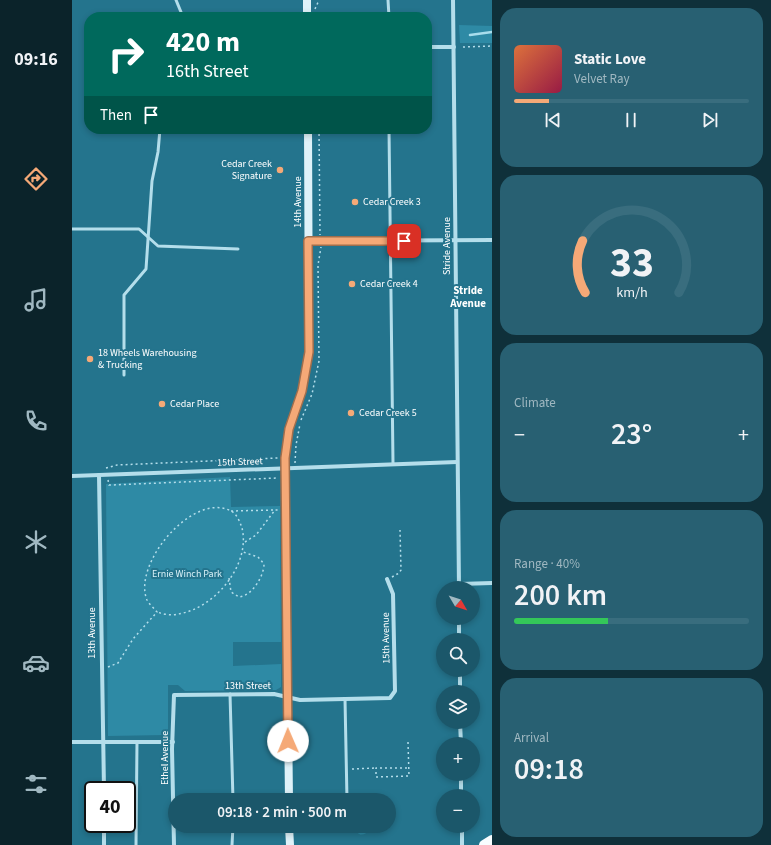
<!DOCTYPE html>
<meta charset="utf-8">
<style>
body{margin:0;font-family:"Source Sans 3",sans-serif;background:#286072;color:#f1f3f6;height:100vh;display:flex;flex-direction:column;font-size:15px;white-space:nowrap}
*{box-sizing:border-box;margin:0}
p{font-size:13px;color:#a0b8c1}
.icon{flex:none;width:22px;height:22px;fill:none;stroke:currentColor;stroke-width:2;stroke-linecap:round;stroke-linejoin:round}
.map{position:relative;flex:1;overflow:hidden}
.sheet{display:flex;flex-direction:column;gap:8px;padding:8px;background:#0f303a;width:279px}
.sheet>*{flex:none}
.guide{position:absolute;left:12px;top:12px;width:348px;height:122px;border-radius:16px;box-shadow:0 2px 6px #0003;background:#00695c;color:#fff;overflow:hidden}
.needle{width:26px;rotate:129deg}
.tools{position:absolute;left:364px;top:581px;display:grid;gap:8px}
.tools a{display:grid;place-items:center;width:44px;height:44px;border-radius:50%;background:#1b576a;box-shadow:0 2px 6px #0003;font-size:20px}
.speed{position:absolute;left:12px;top:781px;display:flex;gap:8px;font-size:20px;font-weight:700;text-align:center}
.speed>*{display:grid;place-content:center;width:52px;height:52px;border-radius:50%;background:#1b576a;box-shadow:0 2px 6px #0003;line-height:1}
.speed .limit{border:2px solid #111;border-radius:6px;background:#fff;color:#111}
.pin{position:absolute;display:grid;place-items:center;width:34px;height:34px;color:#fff;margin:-17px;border-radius:8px;box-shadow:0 2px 6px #0006}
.me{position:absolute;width:44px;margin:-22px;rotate:359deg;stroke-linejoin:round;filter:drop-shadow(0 0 3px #0008)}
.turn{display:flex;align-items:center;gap:14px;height:84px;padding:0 16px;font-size:18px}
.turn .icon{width:52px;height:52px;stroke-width:2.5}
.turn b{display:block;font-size:28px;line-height:34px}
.then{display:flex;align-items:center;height:38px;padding:0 16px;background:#0003;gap:8px;font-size:15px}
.big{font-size:30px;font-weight:600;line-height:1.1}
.sheet .card{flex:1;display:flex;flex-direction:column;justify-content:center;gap:6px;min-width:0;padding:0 14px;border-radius:16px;background:#286072}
.sheet .dial{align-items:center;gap:0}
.dial svg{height:104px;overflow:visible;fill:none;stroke:#396d7e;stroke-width:7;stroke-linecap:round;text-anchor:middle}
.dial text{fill:#f1f3f6;stroke:none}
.song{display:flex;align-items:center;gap:12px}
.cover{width:48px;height:48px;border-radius:6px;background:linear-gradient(135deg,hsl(20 70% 55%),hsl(340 70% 35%))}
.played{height:4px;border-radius:2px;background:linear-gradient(90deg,#f5a977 15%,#396d7e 15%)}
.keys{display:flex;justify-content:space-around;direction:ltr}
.heat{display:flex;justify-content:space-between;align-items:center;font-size:22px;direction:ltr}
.charge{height:6px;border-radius:3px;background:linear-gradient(90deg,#34c759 40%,#396d7e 0)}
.trip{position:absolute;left:96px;top:793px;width:228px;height:40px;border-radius:20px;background:#1b576a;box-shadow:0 2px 6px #0003;font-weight:600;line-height:40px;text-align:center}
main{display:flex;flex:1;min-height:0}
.tabs{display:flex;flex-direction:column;width:72px;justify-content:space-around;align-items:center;background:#0b232a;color:#a0b8c1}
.tabs .icon{width:28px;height:28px}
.tabs .on{color:#f5a977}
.tabs b{font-size:18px;color:#f1f3f6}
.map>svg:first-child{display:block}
.green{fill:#2e8aa5}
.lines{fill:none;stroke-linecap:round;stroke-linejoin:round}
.stream{stroke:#a8ddec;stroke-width:2.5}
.path{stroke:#b4deeb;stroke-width:1.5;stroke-dasharray:2 3;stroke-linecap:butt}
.lane{stroke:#b4deeb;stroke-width:3}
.street{stroke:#b4deeb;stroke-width:4}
.secondary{stroke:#dff2f9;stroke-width:8}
.primary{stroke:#f8fdff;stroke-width:10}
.route-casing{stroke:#9f6e4d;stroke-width:10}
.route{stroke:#f5a977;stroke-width:7}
.poi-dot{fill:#f5a977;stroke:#24748d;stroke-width:1.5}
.labels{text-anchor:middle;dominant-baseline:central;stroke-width:4;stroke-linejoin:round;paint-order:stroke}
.poi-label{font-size:10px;fill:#fff;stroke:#24748d;text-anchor:start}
.street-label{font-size:10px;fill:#fff;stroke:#24748d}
.park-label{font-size:10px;fill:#d8f1f8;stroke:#24748d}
.neighbourhood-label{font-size:11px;font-weight:bold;fill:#fff;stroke:#24748d}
</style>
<main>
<nav class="tabs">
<b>09:16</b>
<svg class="icon on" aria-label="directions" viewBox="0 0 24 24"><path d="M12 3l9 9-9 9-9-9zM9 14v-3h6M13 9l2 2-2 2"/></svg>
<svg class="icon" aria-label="music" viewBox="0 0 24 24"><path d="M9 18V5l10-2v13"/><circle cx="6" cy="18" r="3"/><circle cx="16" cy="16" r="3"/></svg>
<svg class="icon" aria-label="phone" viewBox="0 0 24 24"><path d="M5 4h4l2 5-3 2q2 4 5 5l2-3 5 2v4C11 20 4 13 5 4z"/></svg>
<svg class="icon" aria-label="climate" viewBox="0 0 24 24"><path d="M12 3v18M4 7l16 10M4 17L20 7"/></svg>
<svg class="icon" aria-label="car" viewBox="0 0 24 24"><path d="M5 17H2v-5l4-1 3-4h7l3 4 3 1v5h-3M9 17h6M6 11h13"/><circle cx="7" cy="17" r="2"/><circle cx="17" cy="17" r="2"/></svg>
<svg class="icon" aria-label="filters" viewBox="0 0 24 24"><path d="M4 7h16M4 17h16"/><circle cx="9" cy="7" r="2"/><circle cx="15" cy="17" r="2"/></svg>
</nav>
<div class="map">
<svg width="420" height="845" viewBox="0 0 420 845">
<rect width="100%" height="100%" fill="#24748d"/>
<g class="green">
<path d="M387,25L420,26V43H388Z"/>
<path d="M158,477L159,507L208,506L209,642H161V666L209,664V687L204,690L113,691L106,685H96V729L93,735L36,736L34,484Z"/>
<path d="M283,826H298L299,831C293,833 289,838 284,831Z"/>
</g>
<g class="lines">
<path class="stream" d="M398,35L420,32"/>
<g class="path">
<path d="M243,9L247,0"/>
<path d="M391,47L420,46"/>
<path d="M247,129L248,235"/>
<path d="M229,420L240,394L247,361L246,265L249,247"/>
<path d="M223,463L224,445L228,424"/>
<path d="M34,468L45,465L206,458"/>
<path d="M36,480L37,485H40L205,478"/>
<path d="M159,511L203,510"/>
<path d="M173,542L184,535L203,510H207"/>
<path d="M320,577L327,573L329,570L328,530"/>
<path d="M157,578L159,592L167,597C180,596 192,576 192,564L186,557L171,552"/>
<path d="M36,667L46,663L61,639L85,612C82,608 77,604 75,600C60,564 121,491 159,511C165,514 168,522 170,528C179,565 142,609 106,614C99,616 91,614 85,612"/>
<path d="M336,742L337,776L304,777V768H337"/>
<path d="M280,769L304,768"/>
</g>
<g class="lane">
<path d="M104,0L111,17"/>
<path d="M316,0L317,17"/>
<path d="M317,129L321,463"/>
<path d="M0,229H67L86,246L166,249"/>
<path d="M52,375V295L74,269L80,181L86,152L88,129"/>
<path d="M158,694L161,800"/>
<path d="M273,699L275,800"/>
<path d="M64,845L65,742"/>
<path d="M160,845L161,826"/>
</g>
<g class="street">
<path d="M381,0L387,588"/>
<path d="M355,47H382"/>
<path d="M237,241L420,240"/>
<path d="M27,475L32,790"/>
<path d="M0,476L385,462"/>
<path d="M387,584L420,583"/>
<path d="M387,618V640"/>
<path d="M388,670V692"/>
<path d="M388,722L389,744"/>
<path d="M0,742H101"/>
<path d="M389,774V796"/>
<path d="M32,824V845"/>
<path d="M390,826V845"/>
<path d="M102,845L100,749L102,695L202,694L228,700L318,698L323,691L321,594L315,579"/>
</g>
<g class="secondary">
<path d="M235,0V17"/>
<path d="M217,800L213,458L217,429L230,391L237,352L236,129"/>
<path d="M217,826L218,845"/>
</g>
<path class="primary" d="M412,845L420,840"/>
</g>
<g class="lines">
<defs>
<path id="route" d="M216,741L213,458L217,429L230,391L237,352L236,241H332"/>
</defs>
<use href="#route" class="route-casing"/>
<use href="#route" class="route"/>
</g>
<g class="poi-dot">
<circle cx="208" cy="170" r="4"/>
<circle cx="283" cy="202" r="4"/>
<circle cx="280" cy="284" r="4"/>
<circle cx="18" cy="359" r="4"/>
<circle cx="90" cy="404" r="4"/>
<circle cx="279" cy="413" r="4"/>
</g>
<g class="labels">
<g class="poi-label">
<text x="200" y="164" text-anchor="end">Cedar Creek<tspan x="200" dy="12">Signature</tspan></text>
<text x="291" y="202">Cedar Creek 3</text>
<text x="288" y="284">Cedar Creek 4</text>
<text x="26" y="353">18 Wheels Warehousing<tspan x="26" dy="12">&amp; Trucking</tspan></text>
<text x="98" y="404">Cedar Place</text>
<text x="287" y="413">Cedar Creek 5</text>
</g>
<g class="street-label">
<text transform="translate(226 202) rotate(-90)">14th Avenue</text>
<text transform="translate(375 246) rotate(-90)">Stride Avenue</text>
<text transform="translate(168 462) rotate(-2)">15th Street</text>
<text transform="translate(20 633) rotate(-90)">13th Avenue</text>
<text transform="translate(314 638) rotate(-91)">15th Avenue</text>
<text x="176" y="686">13th Street</text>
<text transform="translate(93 758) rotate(-90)">Ethel Avenue</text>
</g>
<g class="park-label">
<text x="115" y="574">Ernie Winch Park</text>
</g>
<g class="neighbourhood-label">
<text x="396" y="290">Stride<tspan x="396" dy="13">Avenue</tspan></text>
</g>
</g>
</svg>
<div class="tools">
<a><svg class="needle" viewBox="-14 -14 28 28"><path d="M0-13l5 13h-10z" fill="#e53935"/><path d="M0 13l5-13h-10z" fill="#a0b8c1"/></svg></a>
<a><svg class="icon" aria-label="search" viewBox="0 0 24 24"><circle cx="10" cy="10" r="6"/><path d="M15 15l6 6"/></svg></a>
<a><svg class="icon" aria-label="layers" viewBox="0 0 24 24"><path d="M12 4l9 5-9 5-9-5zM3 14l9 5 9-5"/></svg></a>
<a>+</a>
<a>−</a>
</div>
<div class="speed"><div class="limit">40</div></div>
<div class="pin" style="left:332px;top:241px;background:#d93025"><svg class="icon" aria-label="arrive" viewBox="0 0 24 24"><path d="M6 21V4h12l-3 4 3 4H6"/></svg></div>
<svg class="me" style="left:216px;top:741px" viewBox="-20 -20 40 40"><circle r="19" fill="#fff"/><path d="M0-13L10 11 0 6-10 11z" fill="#f5a977"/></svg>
<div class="trip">09:18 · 2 min · 500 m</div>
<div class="guide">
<div class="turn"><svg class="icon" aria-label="right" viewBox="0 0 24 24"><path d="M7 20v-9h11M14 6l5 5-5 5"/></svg><div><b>420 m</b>16th Street</div></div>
<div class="then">Then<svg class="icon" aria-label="arrive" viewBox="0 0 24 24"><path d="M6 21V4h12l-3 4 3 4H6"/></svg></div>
</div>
</div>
<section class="sheet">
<div class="card">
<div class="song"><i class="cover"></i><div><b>Static Love</b><p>Velvet Ray</p></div></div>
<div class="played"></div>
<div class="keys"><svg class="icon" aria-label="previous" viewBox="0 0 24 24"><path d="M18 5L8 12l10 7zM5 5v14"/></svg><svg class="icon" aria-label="pause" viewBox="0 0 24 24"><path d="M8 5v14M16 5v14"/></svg><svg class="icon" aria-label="next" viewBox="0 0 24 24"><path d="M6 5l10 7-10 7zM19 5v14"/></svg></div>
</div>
<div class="card dial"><svg viewBox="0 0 100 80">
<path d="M14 69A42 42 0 1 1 86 69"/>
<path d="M14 69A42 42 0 0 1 12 29" stroke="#f5a977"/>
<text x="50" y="56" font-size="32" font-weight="700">33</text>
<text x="50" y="72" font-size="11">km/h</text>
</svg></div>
<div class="card"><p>Climate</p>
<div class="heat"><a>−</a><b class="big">23°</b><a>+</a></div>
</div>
<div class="card"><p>Range · 40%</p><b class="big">200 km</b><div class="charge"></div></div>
<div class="card"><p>Arrival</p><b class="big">09:18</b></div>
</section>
</main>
